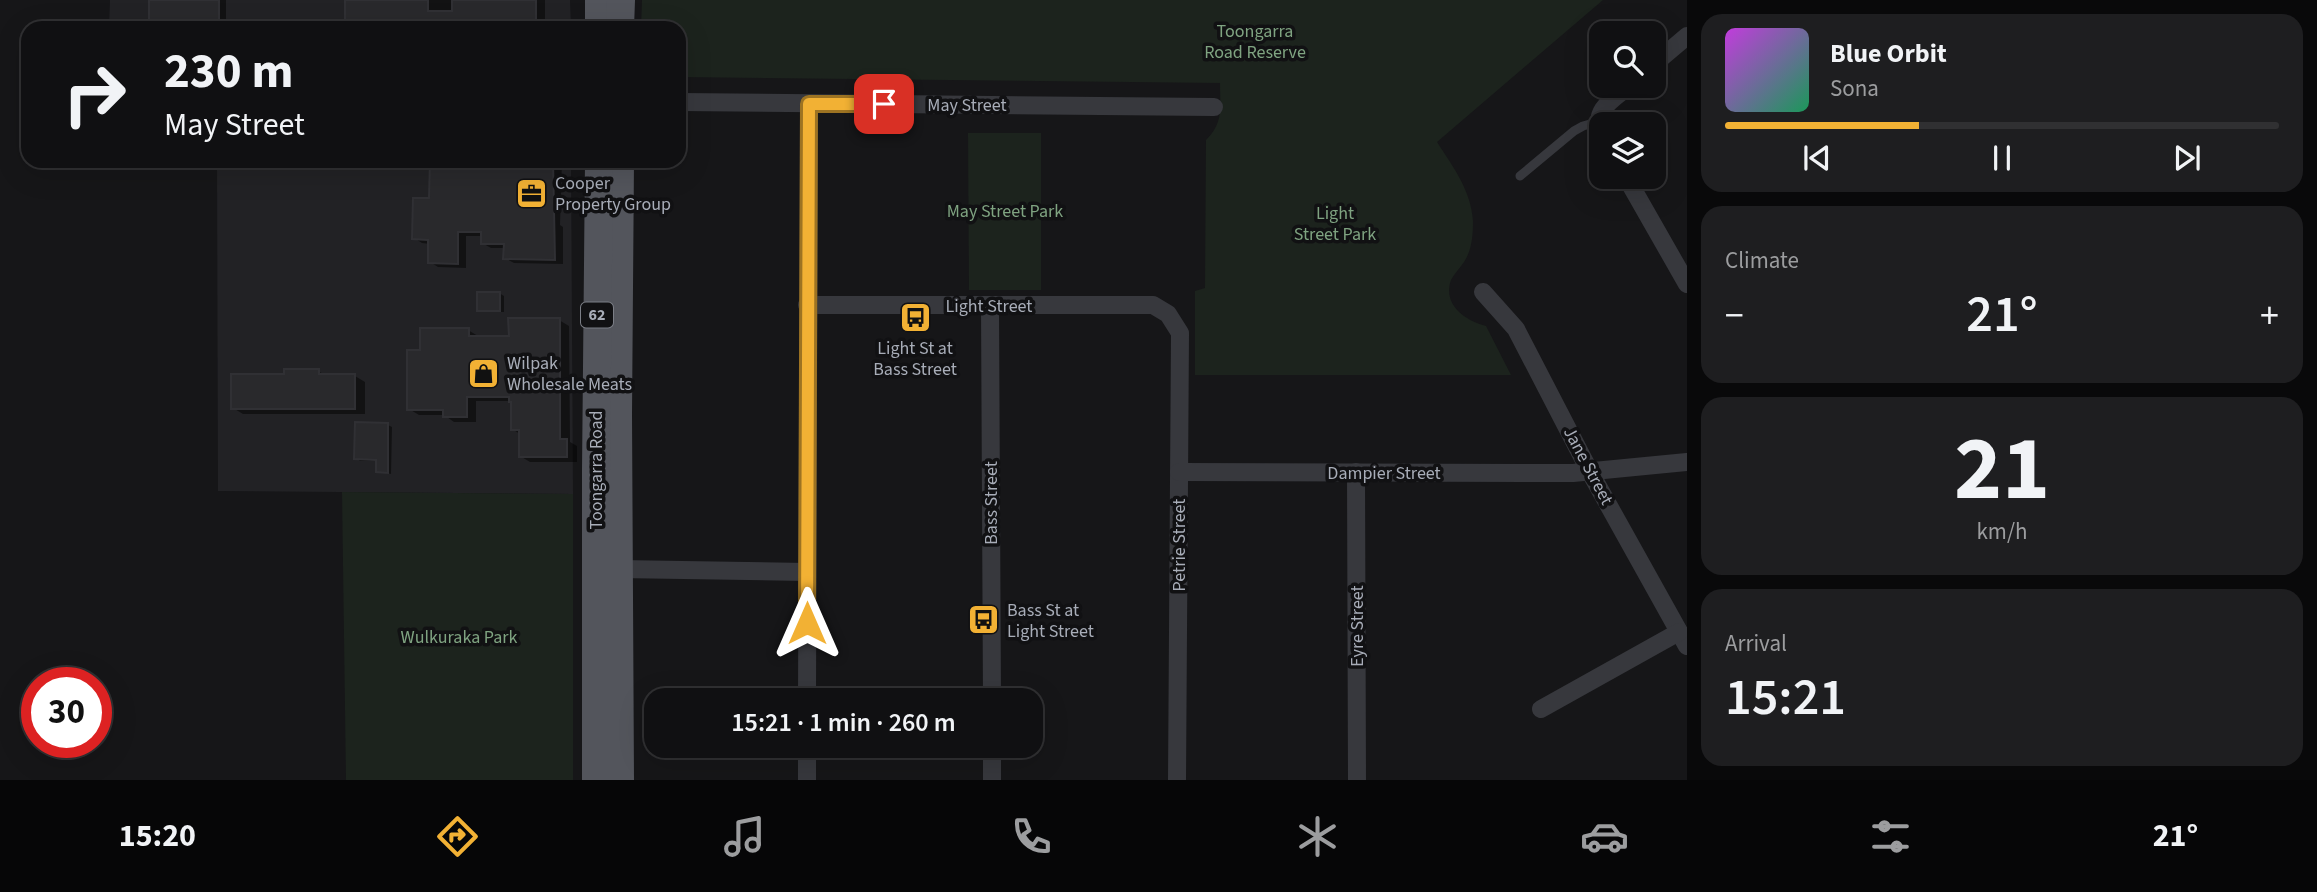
<!DOCTYPE html>
<meta charset="utf-8">
<style>
body{margin:0;font-family:"Source Sans 3",sans-serif;background:#1e1e20;color:#f1f3f6;height:100vh;display:flex;flex-direction:column;font-size:26px;white-space:nowrap}
*{box-sizing:border-box;margin:0}
p{font-size:23px;color:#9c9d9f}
.icon{flex:none;width:38px;height:38px;fill:none;stroke:currentColor;stroke-width:2;stroke-linecap:round;stroke-linejoin:round}
.map{position:relative;flex:1;overflow:hidden}
.details{display:flex;flex-direction:column;gap:14px;padding:14px;background:#09090a;width:630px}
.details>*{flex:none}
.top-card{position:absolute;left:21px;top:21px;width:665px;height:147px;border-radius:21px;box-shadow:0 7px 28px #0002,0 0 0 2px #303032;background:#101012;color:#f1f3f6;overflow:hidden}
.fabs{position:absolute;left:1589px;top:21px;display:grid;gap:14px}
.fabs a{display:grid;place-items:center;width:77px;height:77px;border-radius:14px;background:#101012;box-shadow:0 7px 28px #0002,0 0 0 2px #303032;font-size:35px}
.speed{position:absolute;left:21px;top:667px;display:flex;gap:14px;font-size:35px;font-weight:700;text-align:center}
.speed>*{display:grid;place-content:center;width:91px;height:91px;border-radius:50%;background:#101012;box-shadow:0 7px 28px #0002,0 0 0 2px #303032;line-height:1}
.speed .limit{border:10px solid #d22;background:#fff;color:#111}
.pin{position:absolute;display:grid;place-items:center;width:60px;height:60px;color:#fff;margin:-30px;border-radius:14px;box-shadow:0 4px 10px #0006}
.me{position:absolute;width:77px;margin:-38px;rotate:0deg;stroke-linejoin:round;filter:drop-shadow(0 0 5px #0008)}
.turn{display:flex;align-items:center;gap:24px;height:147px;padding:0 28px;font-size:32px}
.turn .icon{width:91px;height:91px;stroke-width:2.5}
.turn b{display:block;font-size:49px;line-height:60px}
.big{font-size:52px;font-weight:600;line-height:1.1}
.details .card{flex:1;display:flex;flex-direction:column;justify-content:center;gap:10px;min-width:0;padding:0 24px;border-radius:21px;background:#1e1e20}
.details .dial{align-items:center;gap:0}
.dial b{font-size:91px;line-height:1}
.song{display:flex;align-items:center;gap:21px}
.cover{width:84px;height:84px;border-radius:10px;background:linear-gradient(135deg,hsl(290 70% 55%),hsl(150 70% 35%))}
.played{height:7px;border-radius:4px;background:linear-gradient(90deg,#f2b134 35%,#303032 35%)}
.keys{display:flex;justify-content:space-around;direction:ltr}
.heat{display:flex;justify-content:space-between;align-items:center;font-size:38px;direction:ltr}
.trip{position:absolute;left:644px;top:688px;width:399px;height:70px;border-radius:21px;background:#101012;box-shadow:0 7px 28px #0002,0 0 0 2px #303032;font-weight:600;line-height:70px;text-align:center}
.tabs{display:flex;height:112px;justify-content:space-around;align-items:center;background:#060607;color:#9c9d9f}
.tabs .icon{width:49px;height:49px}
.tabs .current{color:#f2b134}
.tabs b{font-size:32px;color:#f1f3f6}
main{display:flex;flex:1;min-height:0}
.map>svg:first-child{display:block}
.built{fill:#222225}
.green{fill:#1c231d}
.shadow{fill:#0007}
.building{fill:#29292c;stroke:#303034;stroke-width:2}
.lines{fill:none;stroke-linecap:round;stroke-linejoin:round}
.lane{stroke:#37383d;stroke-width:9}
.street{stroke:#37383d;stroke-width:18}
.primary{stroke:#53555c;stroke-width:28}
.route-casing{stroke:#9d7322;stroke-width:18}
.route{stroke:#f2b134;stroke-width:12}
.labels{text-anchor:middle;dominant-baseline:central;stroke-width:7;stroke-linejoin:round;paint-order:stroke}
.shield{fill:#111113;stroke:#7b7e86;stroke-width:2}
.shield-label{font-size:16px;font-weight:bold;fill:#a8adb8}
.park-label{font-size:18px;fill:#7fa381;stroke:#111113}
.street-label{font-size:18px;fill:#a8adb8;stroke:#111113}
.poi-label{font-size:18px;fill:#a8adb8;stroke:#111113;text-anchor:start}
</style>
<main>
<div class="map">
<svg width="1687" height="780" viewBox="0 0 1687 780">
<rect width="100%" height="100%" fill="#161618"/>
<g class="built">
<path d="M110,0H570L571,28H109Z"/>
<path d="M217,161H571L573,494L218,491Z"/>
</g>
<g class="green">
<path d="M642,0H1603L1437,142C1453,167 1471,190 1473,221C1473,235 1472,250 1464,262C1460,268 1454,274 1451,280C1442,305 1466,321 1486,326L1511,375H1195V291L1205,288L1206,140C1224,122 1220,107 1220,83L679,77V28H641Z"/>
<path d="M968,133H1041V290H969Z"/>
<path d="M342,492L573,494V780H346Z"/>
</g>
<g class="shadow">
<rect x="151" y="0" width="75" height="28"/>
<rect x="346" y="0" width="199" height="28"/>
<path d="M432,161H562L560,225L563,227V264L514,263L505,258V248H491L482,243L483,236H466V268L438,267L430,262V244L422,243L414,238L431,200Z"/>
<path d="M499,293L504,296V312H483L478,310Z"/>
<path d="M559,320L569,326L570,442L577,446V462H530L520,456V434L512,429V402L510,401H476V422H454L444,415H419L409,409L421,351L468,330L478,336V338H511Z"/>
<path d="M318,371L327,376H355L365,382V414H243L233,408L286,376Z"/>
<path d="M388,425L392,427L391,474L378,471V461H360L356,458Z"/>
</g>
<g class="building">
<rect x="149" y="0" width="70" height="28"/>
<path d="M345,0H428V11H452V0H536V26H524V28L427,26V28H345Z"/>
<path d="M430,161H553L555,260L503,259L504,244H481V232H458V264L428,263V240L412,239L413,198H429Z"/>
<rect x="477" y="292" width="23" height="19"/>
<path d="M508,318H560V439H567V457H519V430H511V402H509V397H467V417H443V410H407V350H420V328H469V336H509Z"/>
<path d="M284,369H319V374H355V409H231V374H284Z"/>
<path d="M355,422L388,423V473L376,472V460L354,459Z"/>
</g>
<g class="lines">
<path class="lane" d="M1520,176L1574,131L1583,126L1597,122"/>
<g class="street">
<path d="M1654,64L1687,36"/>
<path d="M679,102L1214,107"/>
<path d="M1601,134C1593,109 1612,100 1629,86"/>
<path d="M1626,177L1687,284"/>
<path d="M1483,292L1516,329L1590,472L1687,646"/>
<path d="M807,305H1153L1168,314L1180,333L1177,780"/>
<path d="M990,307L992,700"/>
<path d="M1179,472L1573,473L1687,462"/>
<path d="M1356,472L1357,780"/>
<path d="M618,569L807,572"/>
<path d="M807,700L809,104"/>
<path d="M1541,709L1679,632"/>
<path d="M992,746V780"/>
<path d="M807,780V746"/>
</g>
<g class="primary">
<path d="M599,28V0"/>
<path d="M620,28L621,0"/>
<path d="M620,161L618,414L620,780"/>
<path d="M596,780V470L599,161"/>
</g>
</g>
<g class="lines">
<defs>
<path id="route" d="M807,623L809,104H884"/>
</defs>
<use href="#route" class="route-casing"/>
<use href="#route" class="route"/>
</g>
<defs>
<symbol id="office-square" viewBox="-11 -11 22 22"><rect x="-9" y="-9" width="18" height="18" rx="4" fill="#f2b134" stroke="#111113"/><path d="M-6-3h4V-5.5h4V-3h4V5H-6ZM-1-4.5V-3h2v-1.5ZM-6 0V1H6V0Z" fill="#111"/></symbol>
<symbol id="bus-square" viewBox="-11 -11 22 22"><rect x="-9" y="-9" width="18" height="18" rx="4" fill="#f2b134" stroke="#111113"/><path d="M-5-6H5V4H4V6H2V4H-2V6H-4V4H-5ZM-3.5-4V0h7V-4ZM-3.5 1.2v1.5H-2V1.2ZM2 1.2v1.5H3.5V1.2Z" fill="#111"/></symbol>
<symbol id="shop-square" viewBox="-11 -11 22 22"><rect x="-9" y="-9" width="18" height="18" rx="4" fill="#f2b134" stroke="#111113"/><path d="M-5-2.5h2.3a2.7 3.5 0 0 1 5.4 0H5L5.5 6h-11ZM-1.5-2.5h3a1.5 2.3 0 0 0-3 0Z" fill="#111"/></symbol>
</defs>
<g fill-rule="evenodd">
<use href="#office-square" x="514" y="176" width="35" height="35"/>
<use href="#bus-square" x="898" y="300" width="35" height="35"/>
<use href="#shop-square" x="466" y="356" width="35" height="35"/>
<use href="#bus-square" x="966" y="602" width="35" height="35"/>
</g>
<g class="labels">
<rect class="shield" x="581" y="302.5" width="32" height="25" rx="5"/>
<g class="shield-label">
<text x="597" y="315">62</text>
</g>
<g class="park-label">
<text x="1255" y="31">Toongarra<tspan x="1255" dy="21">Road Reserve</tspan></text>
<text x="1005" y="211">May Street Park</text>
<text x="1335" y="213">Light<tspan x="1335" dy="21">Street Park</tspan></text>
<text x="459" y="637">Wulkuraka Park</text>
</g>
<g class="street-label">
<text x="967" y="105">May Street</text>
<text x="989" y="306">Light Street</text>
<text transform="translate(1588 466) rotate(62)">Jane Street</text>
<text transform="translate(596 470) rotate(-90)">Toongarra Road</text>
<text x="1384" y="473">Dampier Street</text>
<text transform="translate(991 503) rotate(-90)">Bass Street</text>
<text transform="translate(1179 545) rotate(-90)">Petrie Street</text>
<text transform="translate(1357 626) rotate(-90)">Eyre Street</text>
</g>
<g class="poi-label">
<text x="555" y="183">Cooper<tspan x="555" dy="21">Property Group</tspan></text>
<text x="915" y="348" text-anchor="middle">Light St at<tspan x="915" dy="21">Bass Street</tspan></text>
<text x="507" y="363">Wilpak<tspan x="507" dy="21">Wholesale Meats</tspan></text>
<text x="1007" y="610">Bass St at<tspan x="1007" dy="21">Light Street</tspan></text>
</g>
</g>
</svg>
<div class="fabs">
<a><svg class="icon" aria-label="search" viewBox="0 0 24 24"><circle cx="10" cy="10" r="6"/><path d="M15 15l6 6"/></svg></a>
<a><svg class="icon" aria-label="layers" viewBox="0 0 24 24"><path d="M12 4l9 5-9 5-9-5zM3 14l9 5 9-5"/></svg></a>
</div>
<div class="speed"><div class="limit">30</div></div>
<div class="pin" style="left:884px;top:104px;background:#d93025"><svg class="icon" aria-label="arrive" viewBox="0 0 24 24"><path d="M6 21V4h12l-3 4 3 4H6"/></svg></div>
<svg class="me" style="left:807px;top:623px" viewBox="-20 -20 40 40"><path d="M0-17L14 15 0 8-14 15z" fill="#f2b134" stroke="#fff" stroke-width="4"/></svg>
<div class="trip">15:21 · 1 min · 260 m</div>
<div class="top-card">
<div class="turn"><svg class="icon" aria-label="right" viewBox="0 0 24 24"><path d="M7 20v-9h11M14 6l5 5-5 5"/></svg><div><b>230 m</b>May Street</div></div>
</div>
</div>
<section class="details">
<div class="card">
<div class="song"><i class="cover"></i><div><b>Blue Orbit</b><p>Sona</p></div></div>
<div class="played"></div>
<div class="keys"><svg class="icon" aria-label="previous" viewBox="0 0 24 24"><path d="M18 5L8 12l10 7zM5 5v14"/></svg><svg class="icon" aria-label="pause" viewBox="0 0 24 24"><path d="M8 5v14M16 5v14"/></svg><svg class="icon" aria-label="next" viewBox="0 0 24 24"><path d="M6 5l10 7-10 7zM19 5v14"/></svg></div>
</div>
<div class="card"><p>Climate</p>
<div class="heat"><a>−</a><b class="big">21°</b><a>+</a></div>
</div>
<div class="card dial"><b>21</b><p>km/h</p></div>
<div class="card"><p>Arrival</p><b class="big">15:21</b></div>
</section>
</main>
<nav class="tabs">
<b>15:20</b>
<svg class="icon current" aria-label="directions" viewBox="0 0 24 24"><path d="M12 3l9 9-9 9-9-9zM9 14v-3h6M13 9l2 2-2 2"/></svg>
<svg class="icon" aria-label="music" viewBox="0 0 24 24"><path d="M9 18V5l10-2v13"/><circle cx="6" cy="18" r="3"/><circle cx="16" cy="16" r="3"/></svg>
<svg class="icon" aria-label="phone" viewBox="0 0 24 24"><path d="M5 4h4l2 5-3 2q2 4 5 5l2-3 5 2v4C11 20 4 13 5 4z"/></svg>
<svg class="icon" aria-label="climate" viewBox="0 0 24 24"><path d="M12 3v18M4 7l16 10M4 17L20 7"/></svg>
<svg class="icon" aria-label="car" viewBox="0 0 24 24"><path d="M5 17H2v-5l4-1 3-4h7l3 4 3 1v5h-3M9 17h6M6 11h13"/><circle cx="7" cy="17" r="2"/><circle cx="17" cy="17" r="2"/></svg>
<svg class="icon" aria-label="filters" viewBox="0 0 24 24"><path d="M4 7h16M4 17h16"/><circle cx="9" cy="7" r="2"/><circle cx="15" cy="17" r="2"/></svg>
<b>21°</b>
</nav>
